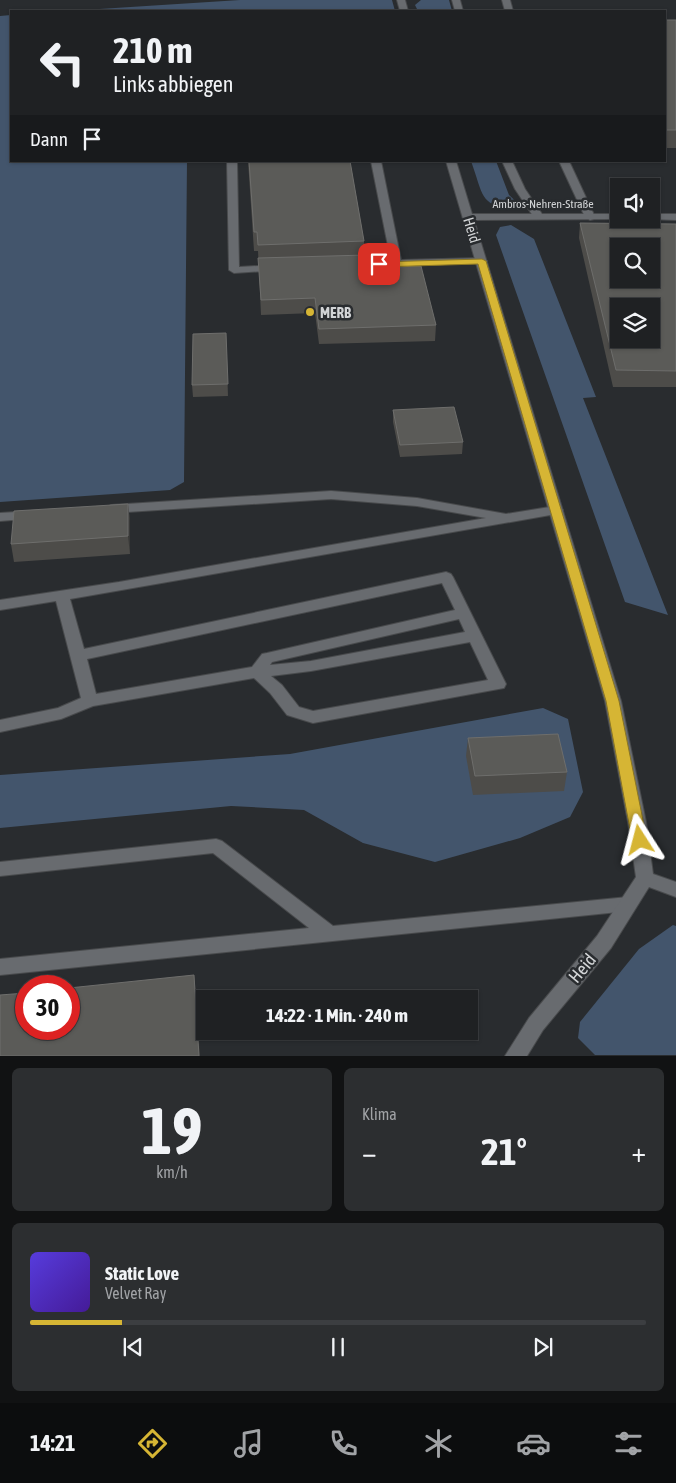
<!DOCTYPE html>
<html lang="de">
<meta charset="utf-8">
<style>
body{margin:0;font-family:"Asap Condensed",sans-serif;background:#2c2e30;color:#f1f3f6;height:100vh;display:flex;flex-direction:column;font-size:19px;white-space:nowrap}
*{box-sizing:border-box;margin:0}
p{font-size:16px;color:#a1a3a6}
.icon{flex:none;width:28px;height:28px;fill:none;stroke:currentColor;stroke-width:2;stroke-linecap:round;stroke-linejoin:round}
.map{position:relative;height:1056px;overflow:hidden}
.sheet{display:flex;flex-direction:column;gap:12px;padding:12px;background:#111213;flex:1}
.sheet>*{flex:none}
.guide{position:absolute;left:10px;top:10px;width:656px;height:152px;border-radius:0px;box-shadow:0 1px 4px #0004,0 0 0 1px #3c3e41;background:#1f2123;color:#f1f3f6;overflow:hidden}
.buttons{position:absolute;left:610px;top:178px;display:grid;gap:10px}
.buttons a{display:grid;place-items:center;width:50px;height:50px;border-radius:0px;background:#1f2123;box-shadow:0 1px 4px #0004,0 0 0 1px #3c3e41;font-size:25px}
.speed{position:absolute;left:15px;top:975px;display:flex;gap:10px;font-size:25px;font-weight:700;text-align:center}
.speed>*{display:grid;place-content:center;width:65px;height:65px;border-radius:50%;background:#1f2123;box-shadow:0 1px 4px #0004,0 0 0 1px #3c3e41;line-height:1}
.speed .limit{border:8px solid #d22;background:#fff;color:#111}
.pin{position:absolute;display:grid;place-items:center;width:42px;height:42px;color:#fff;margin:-21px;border-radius:10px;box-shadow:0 2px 8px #0006}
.me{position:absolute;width:55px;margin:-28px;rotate:351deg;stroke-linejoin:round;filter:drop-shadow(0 0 4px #0008)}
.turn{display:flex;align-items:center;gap:18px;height:105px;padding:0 20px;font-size:22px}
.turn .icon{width:65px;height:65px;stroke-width:2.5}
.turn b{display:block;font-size:35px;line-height:42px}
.then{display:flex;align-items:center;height:48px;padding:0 20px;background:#0003;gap:10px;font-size:19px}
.big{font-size:38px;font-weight:700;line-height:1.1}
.sheet .card{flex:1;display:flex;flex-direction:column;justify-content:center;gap:8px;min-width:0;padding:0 18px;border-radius:8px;background:#2c2e30}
.sheet .dial{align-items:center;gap:0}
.dial b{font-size:65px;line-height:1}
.song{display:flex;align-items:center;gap:15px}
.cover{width:60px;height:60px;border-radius:8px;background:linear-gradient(135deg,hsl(250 70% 55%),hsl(260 70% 35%))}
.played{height:5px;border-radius:2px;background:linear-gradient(90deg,#d6b534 15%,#3c3e41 15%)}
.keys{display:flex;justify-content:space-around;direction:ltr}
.heat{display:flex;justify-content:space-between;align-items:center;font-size:28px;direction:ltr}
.sheet .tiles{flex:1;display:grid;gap:12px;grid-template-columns:1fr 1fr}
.card:last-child{grid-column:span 2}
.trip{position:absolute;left:196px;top:990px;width:282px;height:50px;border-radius:0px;background:#1f2123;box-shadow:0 1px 4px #0004,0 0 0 1px #3c3e41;font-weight:700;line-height:50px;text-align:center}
.menu{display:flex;height:80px;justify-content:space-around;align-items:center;background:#0c0d0e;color:#a1a3a6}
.menu .icon{width:35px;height:35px}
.menu .current{color:#d6b534}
.menu b{font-size:22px;color:#f1f3f6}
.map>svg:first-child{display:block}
.green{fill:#43556c}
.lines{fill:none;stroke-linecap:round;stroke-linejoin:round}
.service-casing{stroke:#484a4c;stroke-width:2}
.minor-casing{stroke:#484a4c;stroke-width:2}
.service{fill:#686b6f;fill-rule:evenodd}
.minor{fill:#686b6f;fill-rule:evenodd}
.wall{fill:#4d4c49}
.shaded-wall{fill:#393938}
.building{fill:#5b5b58;stroke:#6e6e6c;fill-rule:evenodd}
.route{fill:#d6b534;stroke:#8b7622}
.poi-dot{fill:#d6b534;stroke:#292c2f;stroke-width:2}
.labels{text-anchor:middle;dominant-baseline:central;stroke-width:5;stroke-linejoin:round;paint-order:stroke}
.far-street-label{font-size:12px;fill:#d2d4d6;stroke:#292c2f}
.street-label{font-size:15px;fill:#d2d4d6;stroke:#292c2f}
.poi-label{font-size:15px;font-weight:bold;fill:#d2d4d6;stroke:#292c2f;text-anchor:start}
.near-street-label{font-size:18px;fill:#d2d4d6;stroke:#292c2f}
</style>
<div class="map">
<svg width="676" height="1056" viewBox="0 0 676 1056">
<rect width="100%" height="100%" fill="#292c2f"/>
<g class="green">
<path d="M240,0H392L395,11H68Z"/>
<path d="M421,0H449L452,11H418L415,5Z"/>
<path d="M11,15V161H187L184,482L170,490L0,502V16Z"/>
<path d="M471,161H496L509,195L524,209C479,207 485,200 471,161Z"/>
<path d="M511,225L534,239L596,397L583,398L668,615L625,602L496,235L500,227Z"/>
<path d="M543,708L568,719L583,792L570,817L520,838L435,862L363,843L304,810L231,806L0,828V775L290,754Z"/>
<path d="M673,925L676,926V1055H595L578,1038L580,1022L639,949Z"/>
</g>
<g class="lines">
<defs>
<g id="service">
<path d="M452,0H460L463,11H455Z"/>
<path d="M502,0H510L513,11H505Z"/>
<path d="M227,161H237L239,267L276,265L281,268L280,270L234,273L229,270Z"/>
<path d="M371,161H381L401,260L482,258L487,261L486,263L346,267L345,265L350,262L391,261Z"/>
<path d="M502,161H512L525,189L544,217L543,219H535L515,189Z"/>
<path d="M559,161H569L595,217L594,219L590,220L585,217Z"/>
<path d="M331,491L417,498L506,514L556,506L563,510L556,514L70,599L84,649L446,572L451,574L453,577L506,684L504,688L313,723L287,715L270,693L254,678L93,706L61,719L0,732V720L58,708L81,698L56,601L0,610V600L119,582L486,518L417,506L331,499L111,513L104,509L111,505ZM442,583L455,610L267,653L262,654L252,667L96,694L87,659ZM459,619L465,632L311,661L270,665L272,662ZM470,642L488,680L313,711L299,707L282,685L271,676L311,671Z"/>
<path d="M32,511L37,512L39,515L37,518L0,521V513Z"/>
<path d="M216,839L222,841L333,926L628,897L634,899L637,904L634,909L628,911L0,975V959L309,928L213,853L0,876V862Z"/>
</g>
<g id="minor">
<path d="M397,0H405L408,11H400Z"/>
<path d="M446,161H456L472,214H619V219H623L474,220L621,701L646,822L653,874L676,882V897L649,887L611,948L543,1030L527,1056H505L529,1018L597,936L636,877L628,822L605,701Z"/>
<path d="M651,214H676V220L647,219H651Z"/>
</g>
</defs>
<use href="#service" class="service-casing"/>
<use href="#minor" class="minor-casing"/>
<use href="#service" class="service"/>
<use href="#minor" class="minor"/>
</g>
<g class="wall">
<rect x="665" y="20" width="11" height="128"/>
<path d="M248,161H350L364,241V255L368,268L436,325L435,341L319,344L315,313L261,315L258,251H254Z"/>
<path d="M580,223L676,224V387H613L579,238Z"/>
<path d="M226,333L228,396L193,397L192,385Z"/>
<path d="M393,410L463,442L462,454L400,457L393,422Z"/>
<path d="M128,504L130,521V554L14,562L11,544Z"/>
<path d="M468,738L567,772L564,791L473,795L466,756Z"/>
</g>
<g class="shaded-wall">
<path d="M128,504L130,521V554L128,536Z"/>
<path d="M194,975L196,994L200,1056H199Z"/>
</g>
<g class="building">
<rect x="665" y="20" width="11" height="110"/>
<path d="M249,161H350L364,241L258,245L257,232H254Z"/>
<path d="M580,223L676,224V371L616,370ZM619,246H651V279H619ZM619,306H651V339H619Z"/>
<path d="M366,255L368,268L421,266L436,325L319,329L315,298L261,300L258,258Z"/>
<path d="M226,333L228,384L192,385L193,334Z"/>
<path d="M454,407L463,442L400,445L393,410Z"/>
<path d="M128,504V536L11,544L14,511Z"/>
<path d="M558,734L567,772L475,776L468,738Z"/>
<path d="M194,975L199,1056H0V995L26,993V1029H69V988Z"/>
</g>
<path class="route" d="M482,259L486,261L619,701L647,840L645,844L640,846L634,844L632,840L606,701L478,264L379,267L374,264L379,262Z"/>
<circle class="poi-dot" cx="310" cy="312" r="5"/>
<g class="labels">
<g class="far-street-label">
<text x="543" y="204">Ambros-Nehren-Straße</text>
</g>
<g class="street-label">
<text transform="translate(472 230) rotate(73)">Heid</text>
</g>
<g class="poi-label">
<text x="320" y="312">MERB</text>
</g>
<g class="near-street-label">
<text transform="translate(582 968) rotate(-50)">Heid</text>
</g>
</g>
</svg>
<div class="buttons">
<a><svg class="icon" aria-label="sound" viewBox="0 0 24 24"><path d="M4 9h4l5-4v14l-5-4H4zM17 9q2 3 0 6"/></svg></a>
<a><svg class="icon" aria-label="search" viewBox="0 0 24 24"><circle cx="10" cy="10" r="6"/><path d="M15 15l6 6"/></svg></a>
<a><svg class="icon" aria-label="layers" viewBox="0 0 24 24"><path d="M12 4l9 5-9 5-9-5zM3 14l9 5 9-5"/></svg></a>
</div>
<div class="speed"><div class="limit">30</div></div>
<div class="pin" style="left:379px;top:264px;background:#d93025"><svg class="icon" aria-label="arrive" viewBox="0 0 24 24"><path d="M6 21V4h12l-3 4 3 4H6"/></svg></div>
<svg class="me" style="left:640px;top:840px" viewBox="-20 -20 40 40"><path d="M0-17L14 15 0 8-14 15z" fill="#d6b534" stroke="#fff" stroke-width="4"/></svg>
<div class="trip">14:22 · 1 Min. · 240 m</div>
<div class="guide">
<div class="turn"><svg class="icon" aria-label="left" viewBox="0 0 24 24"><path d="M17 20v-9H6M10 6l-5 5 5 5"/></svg><div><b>210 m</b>Links abbiegen</div></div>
<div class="then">Dann<svg class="icon" aria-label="arrive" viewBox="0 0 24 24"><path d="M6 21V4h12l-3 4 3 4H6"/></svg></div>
</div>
</div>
<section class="sheet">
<div class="tiles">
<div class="card dial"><b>19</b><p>km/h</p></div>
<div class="card"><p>Klima</p>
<div class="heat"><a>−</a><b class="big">21°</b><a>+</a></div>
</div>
<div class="card">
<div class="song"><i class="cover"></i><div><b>Static Love</b><p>Velvet Ray</p></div></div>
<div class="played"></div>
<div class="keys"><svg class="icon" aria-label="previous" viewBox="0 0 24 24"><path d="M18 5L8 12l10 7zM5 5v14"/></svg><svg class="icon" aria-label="pause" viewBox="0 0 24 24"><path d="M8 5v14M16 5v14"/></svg><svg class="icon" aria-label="next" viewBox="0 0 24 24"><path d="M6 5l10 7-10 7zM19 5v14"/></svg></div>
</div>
</div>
</section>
<nav class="menu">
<b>14:21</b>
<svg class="icon current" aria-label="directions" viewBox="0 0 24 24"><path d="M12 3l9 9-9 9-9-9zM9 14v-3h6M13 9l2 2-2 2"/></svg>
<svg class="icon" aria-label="music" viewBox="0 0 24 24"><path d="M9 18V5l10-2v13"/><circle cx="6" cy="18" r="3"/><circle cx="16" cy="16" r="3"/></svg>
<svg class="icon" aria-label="phone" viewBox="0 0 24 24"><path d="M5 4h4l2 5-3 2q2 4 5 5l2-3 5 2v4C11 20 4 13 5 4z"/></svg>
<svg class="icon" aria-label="climate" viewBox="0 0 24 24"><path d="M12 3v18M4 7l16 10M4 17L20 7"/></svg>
<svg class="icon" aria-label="car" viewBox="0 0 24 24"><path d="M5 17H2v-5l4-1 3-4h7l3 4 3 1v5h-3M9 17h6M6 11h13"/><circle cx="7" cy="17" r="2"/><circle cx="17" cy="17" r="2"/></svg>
<svg class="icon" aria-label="filters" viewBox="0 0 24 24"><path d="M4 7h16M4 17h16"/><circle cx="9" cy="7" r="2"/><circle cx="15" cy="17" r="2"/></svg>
</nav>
